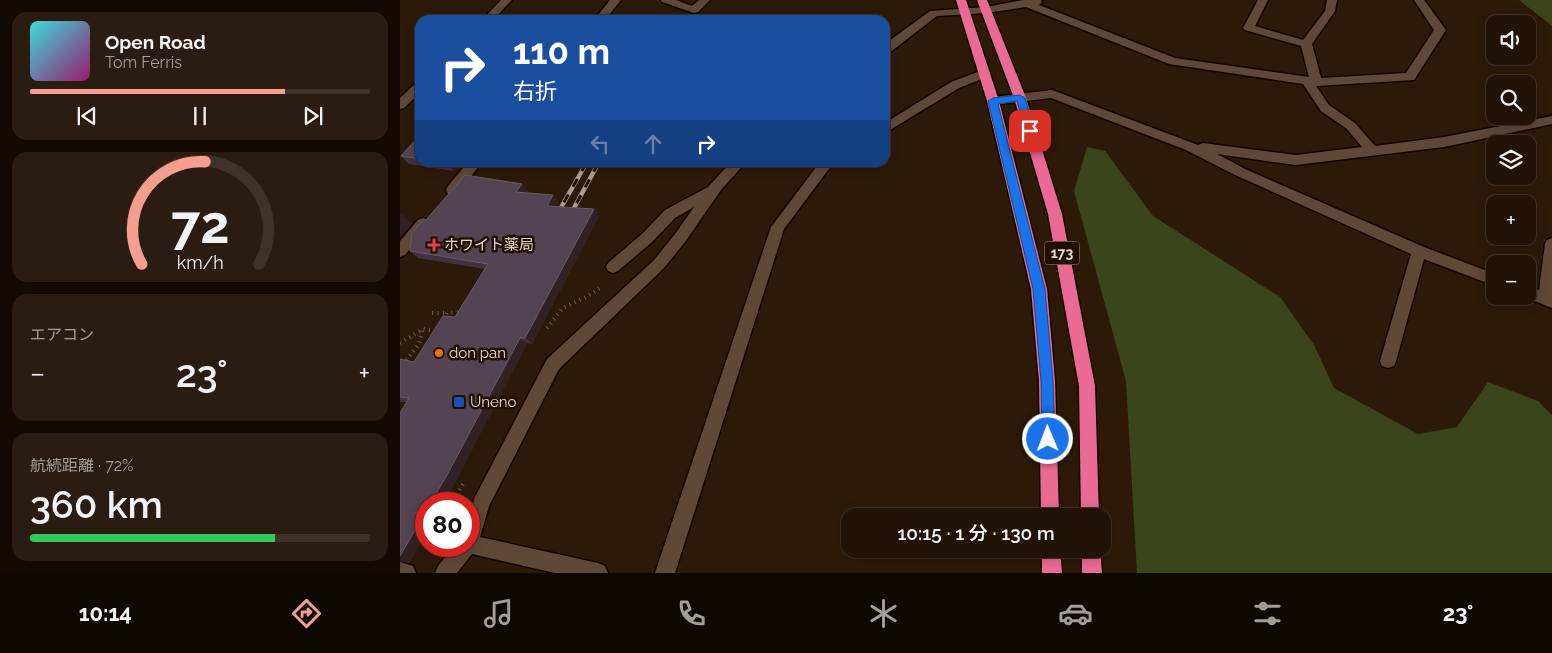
<!DOCTYPE html>
<html lang="ja">
<meta charset="utf-8">
<style>
body{margin:0;font-family:Raleway,"Noto Sans JP",sans-serif;background:#2a1c10;color:#f1f3f6;height:100vh;display:flex;flex-direction:column;font-size:19px;white-space:nowrap}
*{box-sizing:border-box;margin:0}
p{font-size:16px;color:#a29e9b}
.icon{flex:none;width:28px;height:28px;fill:none;stroke:currentColor;stroke-width:2;stroke-linecap:round;stroke-linejoin:round}
.map{position:relative;flex:1;overflow:hidden}
.panel{display:flex;flex-direction:column;gap:12px;padding:12px;background:#130a03;width:400px}
.panel>*{flex:none}
.guide{position:absolute;left:15px;top:15px;width:475px;height:152px;border-radius:15px;box-shadow:0 2px 12px #0003,0 0 0 1px #3f3228;background:#1a4fa0;color:#fff;overflow:hidden}
.buttons{position:absolute;left:1086px;top:15px;display:grid;gap:10px}
.buttons a{display:grid;place-items:center;width:50px;height:50px;border-radius:10px;background:#221306;box-shadow:0 2px 12px #0003,0 0 0 1px #3f3228;font-size:25px}
.speed{position:absolute;left:15px;top:492px;display:flex;gap:10px;font-size:25px;font-weight:700;text-align:center}
.speed>*{display:grid;place-content:center;width:65px;height:65px;border-radius:50%;background:#221306;box-shadow:0 2px 12px #0003,0 0 0 1px #3f3228;line-height:1}
.speed .limit{border:8px solid #d22;background:#fff;color:#111}
.pin{position:absolute;display:grid;place-items:center;width:42px;height:42px;color:#fff;margin:-21px;border-radius:10px;box-shadow:0 2px 8px #0006}
.me{position:absolute;width:55px;margin:-28px;rotate:359deg;stroke-linejoin:round;filter:drop-shadow(0 0 4px #0008)}
.turn{display:flex;align-items:center;gap:18px;height:105px;padding:0 15px;font-size:22px}
.turn .icon{width:65px;height:65px;stroke-width:2.5}
.turn b{display:block;font-size:35px;line-height:42px}
.lanes{display:flex;align-items:center;height:48px;padding:0 15px;background:#0003;justify-content:center;gap:25px;direction:ltr}
.lanes .off{opacity:.35}
.big{font-size:38px;font-weight:600;line-height:1.1}
.panel .card{flex:1;display:flex;flex-direction:column;justify-content:center;gap:8px;min-width:0;padding:0 18px;border-radius:15px;background:#2a1c10}
.panel .dial{align-items:center;gap:0}
.dial svg{height:130px;overflow:visible;fill:none;stroke:#3f3228;stroke-width:7;stroke-linecap:round;text-anchor:middle}
.dial text{fill:#f1f3f6;stroke:none}
.song{display:flex;align-items:center;gap:15px}
.cover{width:60px;height:60px;border-radius:8px;background:linear-gradient(135deg,hsl(180 70% 55%),hsl(320 70% 35%))}
.played{height:5px;border-radius:2px;background:linear-gradient(90deg,#f59d8f 75%,#3f3228 75%)}
.keys{display:flex;justify-content:space-around;direction:ltr}
.heat{display:flex;justify-content:space-between;align-items:center;font-size:28px;direction:ltr}
.charge{height:8px;border-radius:4px;background:linear-gradient(90deg,#34c759 72%,#3f3228 0)}
.trip{position:absolute;left:441px;top:508px;width:270px;height:50px;border-radius:15px;background:#221306;box-shadow:0 2px 12px #0003,0 0 0 1px #3f3228;font-weight:600;line-height:50px;text-align:center}
.menu{display:flex;height:80px;justify-content:space-around;align-items:center;background:#0e0802;color:#a29e9b}
.menu .icon{width:35px;height:35px}
.menu .active{color:#f59d8f}
.menu b{font-size:22px;color:#f1f3f6}
main{display:flex;flex:1;min-height:0}
.map>svg:first-child{display:block}
.green{fill:#3b451b}
.lines{fill:none;stroke-linecap:round;stroke-linejoin:round}
.minor-casing{stroke:#140400;stroke-width:3}
.highway-casing{stroke:#140400;stroke-width:3}
.path{stroke:#716051;stroke-width:4;stroke-dasharray:1 4.5;stroke-linecap:butt}
.minor{fill:#604837;fill-rule:evenodd}
.highway{fill:#eb6a93;fill-rule:evenodd}
.rail-casing{stroke:#ad9d90;stroke-width:4.5}
.rail{stroke:#230f02;stroke-width:3;stroke-dasharray:9;stroke-linecap:butt}
.wall{fill:#433143}
.shaded-wall{fill:#332025}
.building{fill:#544352;stroke:#6b5a65}
.route{fill:#1a73e8;stroke:#114b97}
.health-dot{fill:#e0444e;stroke:#230f02;stroke-width:2}
.food-dot{fill:#e8710a;stroke:#230f02;stroke-width:2}
.transit-dot{fill:#1a4fb4;stroke:#230f02;stroke-width:2}
.labels{text-anchor:middle;dominant-baseline:central;stroke-width:5;stroke-linejoin:round;paint-order:stroke}
.shield{fill:#230f02;stroke:#aa9a8f;stroke-width:1}
.shield-label{font-size:14px;font-weight:bold;fill:#e4d6cb}
.poi-label{font-size:15px;fill:#e4d6cb;stroke:#230f02;text-anchor:start}
</style>
<main>
<section class="panel">
<div class="card">
<div class="song"><i class="cover"></i><div><b>Open Road</b><p>Tom Ferris</p></div></div>
<div class="played"></div>
<div class="keys"><svg class="icon" aria-label="previous" viewBox="0 0 24 24"><path d="M18 5L8 12l10 7zM5 5v14"/></svg><svg class="icon" aria-label="pause" viewBox="0 0 24 24"><path d="M8 5v14M16 5v14"/></svg><svg class="icon" aria-label="next" viewBox="0 0 24 24"><path d="M6 5l10 7-10 7zM19 5v14"/></svg></div>
</div>
<div class="card dial"><svg viewBox="0 0 100 80">
<path d="M14 69A42 42 0 1 1 86 69"/>
<path d="M14 69A42 42 0 0 1 53 6" stroke="#f59d8f"/>
<text x="50" y="56" font-size="32" font-weight="700">72</text>
<text x="50" y="72" font-size="11">km/h</text>
</svg></div>
<div class="card"><p>エアコン</p>
<div class="heat"><a>−</a><b class="big">23°</b><a>+</a></div>
</div>
<div class="card"><p>航続距離 · 72%</p><b class="big">360 km</b><div class="charge"></div></div>
</section>
<div class="map">
<svg width="1152" height="573" viewBox="0 0 1152 573">
<rect width="100%" height="100%" fill="#2d1908"/>
<g class="green">
<path d="M1119,0H1152V26Z"/>
<path d="M687,147L705,151L753,216L880,297L914,345L934,388L1018,434L1057,427L1088,382L1138,401L1152,415V573H737L726,381L674,191Z"/>
</g>
<g class="lines">
<defs>
<g id="minor">
<path d="M101,0H112L93,20H82Z"/>
<path d="M210,0H221L205,20H194Z"/>
<path d="M261,0H276L292,6L299,0H310L298,12L294,13L262,2Z"/>
<path d="M623,0H641L642,2L639,5L775,58L909,77L901,46L845,30L843,28L858,0H868L855,26L903,40L925,11L927,0H937L935,11L912,44L921,78L1006,73L1034,30L1014,0H1024L1046,30L1014,80L916,86L929,105L955,123L975,146L1044,137L1152,116V124L1044,147L896,165L817,154L845,169L1024,247L1095,274V286L1024,259L996,361L994,366L988,368L982,366L980,361L1011,254L835,175L786,150L651,98L593,105L587,101L593,97L652,90L798,145L803,143L896,155L962,147L947,129L921,111L903,84L769,64L626,7L586,13L537,16L489,53L485,54V44L530,11L586,7Z"/>
<path d="M583,70L587,71L589,74L587,77L559,88L485,133V123L551,82Z"/>
<path d="M20,82V93L4,108L0,109V98L16,83Z"/>
<path d="M68,162H82L58,194H48L46,190L48,186Z"/>
<path d="M331,162H346L321,190L285,242L264,268L159,369L89,506L80,537L198,563L205,566L208,573H155L72,554L57,573H35L38,566L54,546H69V513L75,497L147,359L254,260L275,234L294,207L275,218L252,242L218,271L213,273L208,271L206,267L208,263L242,234L265,210L308,187Z"/>
<path d="M420,162H437L428,170L384,229L275,573H255L371,227Z"/>
<path d="M23,218L28,220L30,224L28,228L5,255L0,257V241L18,220Z"/>
<path d="M1152,238V308L1122,296H1128V287L1139,290L1145,244L1147,240Z"/>
<path d="M0,562L13,566L16,573H0Z"/>
</g>
<g id="highway">
<path d="M556,0H566L599,101L647,289L655,381L659,516H641L639,381L631,289L587,101Z"/>
<path d="M577,0H587L626,98L662,214L695,386L699,516H681L679,386L648,214L614,98Z"/>
<path d="M642,549H660L662,573H642Z"/>
<path d="M682,549H700L702,573H682Z"/>
</g>
</defs>
<use href="#minor" class="minor-casing"/>
<use href="#highway" class="highway-casing"/>
<g class="path">
<path d="M32,313H47"/>
<path d="M44,319L47,313L61,312"/>
<path d="M147,328L163,308L188,296L203,286"/>
<path d="M0,343L23,329L36,331"/>
<path d="M0,369L19,344L23,329"/>
<path d="M51,504L65,481"/>
<path d="M18,540L26,542"/>
</g>
<use href="#minor" class="minor"/>
<use href="#highway" class="highway"/>
<defs>
<g id="rail">
<path d="M155,218L187,162"/>
<path d="M168,219L199,162"/>
</g>
</defs>
<use href="#rail" class="rail-casing"/>
<use href="#rail" class="rail"/>
</g>
<g class="wall">
<path d="M20,138V162H61L54,171L9,164L1,156Z"/>
<path d="M128,191L127,193L159,202L156,206L194,209L199,216L132,344L127,343L57,479L9,563L0,561V413L7,402H0V359L14,362L55,317L85,269L18,258L10,251L26,220Z"/>
</g>
<g class="shaded-wall">
<path d="M46,162H61L54,171Z"/>
<path d="M122,184L128,191L123,199L116,192Z"/>
<path d="M153,195L159,202L153,213L147,206Z"/>
<path d="M194,209L199,216L132,344L125,338Z"/>
<path d="M1,214L12,224L0,237V215Z"/>
<path d="M120,338L127,343L57,479L43,504H30Z"/>
<path d="M26,511V533L9,563L0,561V556Z"/>
</g>
<g class="building">
<path d="M18,137L20,138V159L1,156Z"/>
<path d="M65,175L122,184L116,192L153,195L147,206L194,209L125,338H120L47,475L30,504H26V511L0,556V413L9,398L0,397V359L14,362L43,316L55,317L88,264L10,251L12,233L23,220H26Z"/>
</g>
<path class="route" d="M620,95L625,98L635,131L634,134H627L625,131L617,101L598,104L645,289L653,381L655,439L653,444L648,446L644,444L642,439L641,381L633,289L588,101L593,98Z"/>
<path class="health-dot" d="M31.5 237.5h5v5h5v5h-5v5h-5v-5h-5v-5h5z"/>
<circle class="food-dot" cx="39" cy="353" r="5"/>
<rect class="transit-dot" x="53" y="396" width="12" height="12" rx="2.5"/>
<g class="labels">
<rect class="shield" x="644.5" y="241.5" width="35" height="23" rx="4"/>
<g class="shield-label">
<text x="662" y="253">173</text>
</g>
<g class="poi-label">
<text x="44" y="245">ホワイト薬局</text>
<text x="49" y="353">don pan</text>
<text x="70" y="402">Uneno</text>
</g>
</g>
</svg>
<div class="buttons">
<a><svg class="icon" aria-label="sound" viewBox="0 0 24 24"><path d="M4 9h4l5-4v14l-5-4H4zM17 9q2 3 0 6"/></svg></a>
<a><svg class="icon" aria-label="search" viewBox="0 0 24 24"><circle cx="10" cy="10" r="6"/><path d="M15 15l6 6"/></svg></a>
<a><svg class="icon" aria-label="layers" viewBox="0 0 24 24"><path d="M12 4l9 5-9 5-9-5zM3 14l9 5 9-5"/></svg></a>
<a>+</a>
<a>−</a>
</div>
<div class="speed"><div class="limit">80</div></div>
<div class="pin" style="left:630px;top:131px;background:#d93025"><svg class="icon" aria-label="arrive" viewBox="0 0 24 24"><path d="M6 21V4h12l-3 4 3 4H6"/></svg></div>
<svg class="me" style="left:648px;top:439px" viewBox="-20 -20 40 40"><circle r="17" fill="#1a73e8" stroke="#fff" stroke-width="3"/><path d="M0-11L8 9 0 5-8 9z" fill="#fff"/></svg>
<div class="trip">10:15 · 1 分 · 130 m</div>
<div class="guide">
<div class="turn"><svg class="icon" aria-label="right" viewBox="0 0 24 24"><path d="M7 20v-9h11M14 6l5 5-5 5"/></svg><div><b>110 m</b>右折</div></div>
<div class="lanes"><svg class="icon off" aria-label="left" viewBox="0 0 24 24"><path d="M17 20v-9H6M10 6l-5 5 5 5"/></svg><svg class="icon off" aria-label="ahead" viewBox="0 0 24 24"><path d="M12 20V5M6 11l6-6 6 6"/></svg><svg class="icon" aria-label="right" viewBox="0 0 24 24"><path d="M7 20v-9h11M14 6l5 5-5 5"/></svg></div>
</div>
</div>
</main>
<nav class="menu">
<b>10:14</b>
<svg class="icon active" aria-label="directions" viewBox="0 0 24 24"><path d="M12 3l9 9-9 9-9-9zM9 14v-3h6M13 9l2 2-2 2"/></svg>
<svg class="icon" aria-label="music" viewBox="0 0 24 24"><path d="M9 18V5l10-2v13"/><circle cx="6" cy="18" r="3"/><circle cx="16" cy="16" r="3"/></svg>
<svg class="icon" aria-label="phone" viewBox="0 0 24 24"><path d="M5 4h4l2 5-3 2q2 4 5 5l2-3 5 2v4C11 20 4 13 5 4z"/></svg>
<svg class="icon" aria-label="climate" viewBox="0 0 24 24"><path d="M12 3v18M4 7l16 10M4 17L20 7"/></svg>
<svg class="icon" aria-label="car" viewBox="0 0 24 24"><path d="M5 17H2v-5l4-1 3-4h7l3 4 3 1v5h-3M9 17h6M6 11h13"/><circle cx="7" cy="17" r="2"/><circle cx="17" cy="17" r="2"/></svg>
<svg class="icon" aria-label="filters" viewBox="0 0 24 24"><path d="M4 7h16M4 17h16"/><circle cx="9" cy="7" r="2"/><circle cx="15" cy="17" r="2"/></svg>
<b>23°</b>
</nav>
